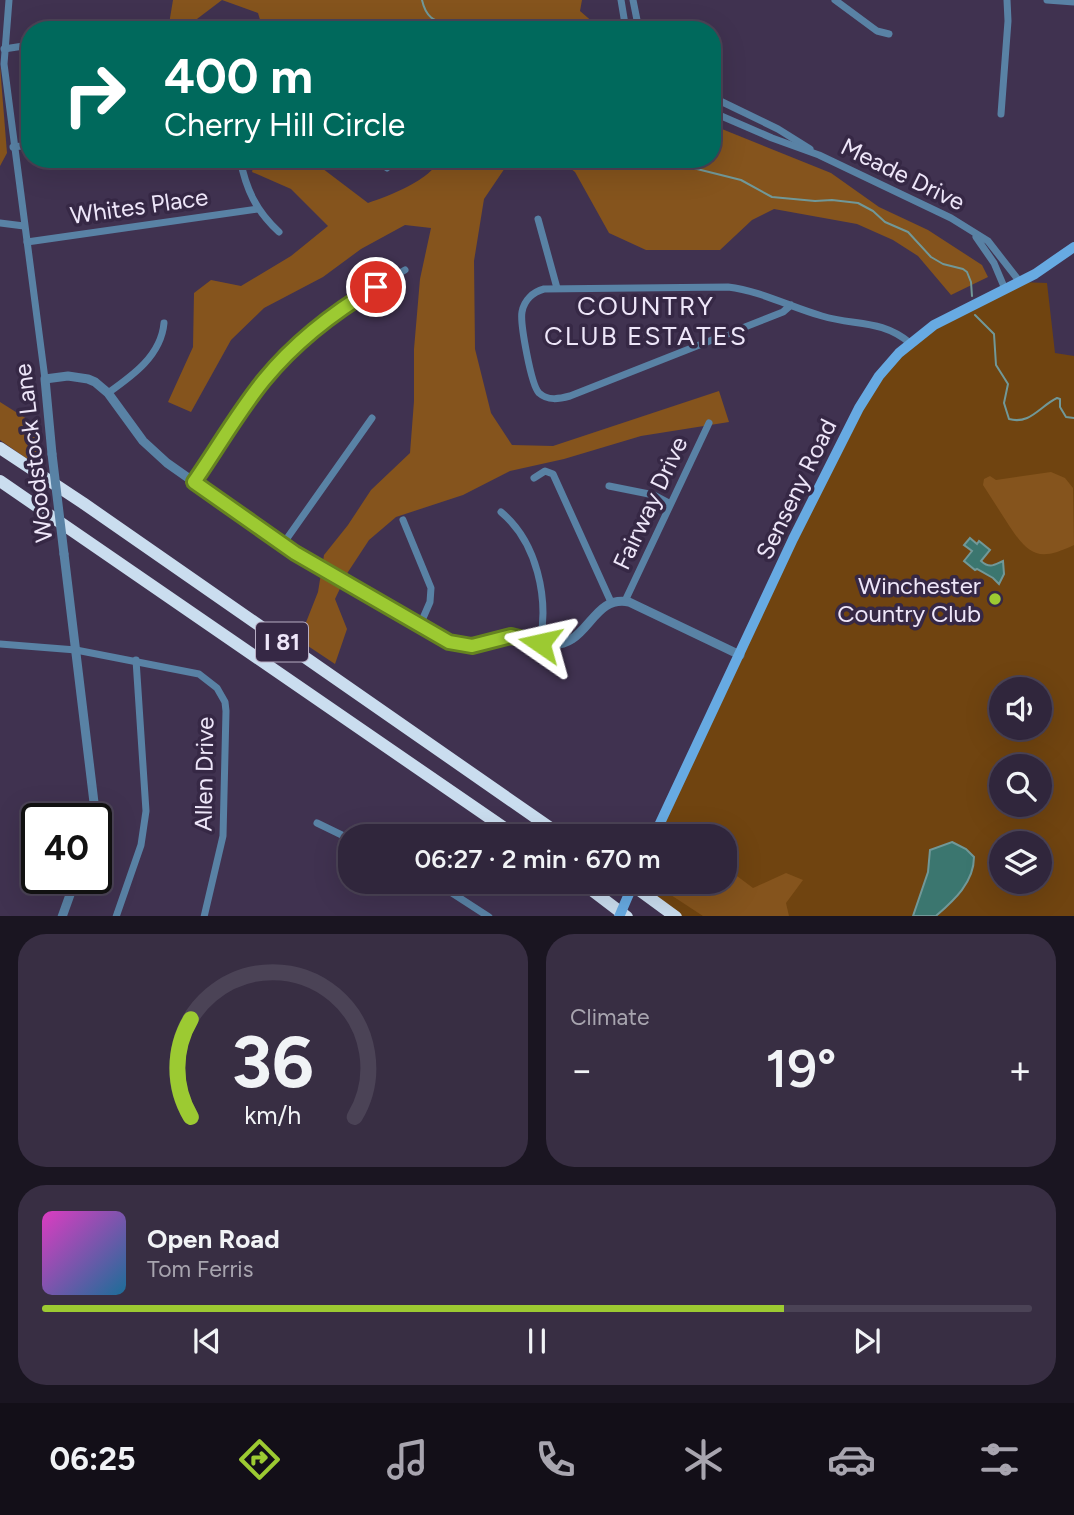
<!DOCTYPE html>
<meta charset="utf-8">
<style>
body{margin:0;font-family:Figtree,sans-serif;background:#382e43;color:#f1f3f6;height:100vh;display:flex;flex-direction:column;font-size:26px;white-space:nowrap}
*{box-sizing:border-box;margin:0}
p{font-size:23px;color:#a8a5af}
.icon{flex:none;width:38px;height:38px;fill:none;stroke:currentColor;stroke-width:2;stroke-linecap:round;stroke-linejoin:round}
.map{position:relative;height:916px;overflow:hidden}
.drawer{display:flex;flex-direction:column;gap:18px;padding:18px;background:#1a1521;flex:1}
.drawer>*{flex:none}
.hud{position:absolute;left:21px;top:21px;width:700px;height:147px;border-radius:28px;box-shadow:0 7px 28px #0002,0 0 0 2px #4b4356;background:#00695c;color:#fff;overflow:hidden}
.tools{position:absolute;left:989px;top:677px;display:grid;gap:14px}
.tools a{display:grid;place-items:center;width:63px;height:63px;border-radius:50%;background:#30263c;box-shadow:0 7px 28px #0002,0 0 0 2px #4b4356;font-size:35px}
.speed{position:absolute;left:21px;top:803px;display:flex;gap:14px;font-size:35px;font-weight:700;text-align:center}
.speed>*{display:grid;place-content:center;width:91px;height:91px;border-radius:50%;background:#30263c;box-shadow:0 7px 28px #0002,0 0 0 2px #4b4356;line-height:1}
.speed .limit{border:4px solid #111;border-radius:10px;background:#fff;color:#111}
.pin{position:absolute;display:grid;place-items:center;width:60px;height:60px;color:#fff;margin:-30px;border:4px solid #fff;border-radius:50%;box-shadow:0 2px 7px #0007}
.me{position:absolute;width:77px;margin:-38px;rotate:281deg;stroke-linejoin:round;filter:drop-shadow(0 0 5px #0008)}
.turn{display:flex;align-items:center;gap:24px;height:147px;padding:0 28px;font-size:32px}
.turn .icon{width:91px;height:91px;stroke-width:2.5}
.turn b{display:block;font-size:49px;line-height:60px}
.big{font-size:52px;font-weight:600;line-height:1.1}
.drawer .widget{flex:1;display:flex;flex-direction:column;justify-content:center;gap:10px;min-width:0;padding:0 24px;border-radius:28px;background:#382e43}
.drawer .dial{align-items:center;gap:0}
.dial svg{height:182px;overflow:visible;fill:none;stroke:#4b4356;stroke-width:7;stroke-linecap:round;text-anchor:middle}
.dial text{fill:#f1f3f6;stroke:none}
.song{display:flex;align-items:center;gap:21px}
.cover{width:84px;height:84px;border-radius:10px;background:linear-gradient(135deg,hsl(310 70% 55%),hsl(200 70% 35%))}
.played{height:7px;border-radius:4px;background:linear-gradient(90deg,#9cca32 75%,#4b4356 75%)}
.keys{display:flex;justify-content:space-around;direction:ltr}
.heat{display:flex;justify-content:space-between;align-items:center;font-size:38px;direction:ltr}
.drawer .tiles{flex:1;display:grid;gap:18px;grid-template-columns:1fr 1fr}
.widget:last-child{grid-column:span 2}
.trip{position:absolute;left:338px;top:824px;width:399px;height:70px;border-radius:28px;background:#30263c;box-shadow:0 7px 28px #0002,0 0 0 2px #4b4356;font-weight:600;line-height:70px;text-align:center}
.dock{display:flex;height:112px;justify-content:space-around;align-items:center;background:#130f18;color:#a8a5af}
.dock .icon{width:49px;height:49px}
.dock .current{color:#9cca32}
.dock b{font-size:32px;color:#f1f3f6}
.map>svg:first-child{display:block}
.green{fill:#704410;fill-rule:evenodd}
.forest{fill:#85541d}
.water{fill:#3b766f;stroke:#719898;stroke-width:2}
.lines{fill:none;stroke-linecap:round;stroke-linejoin:round}
.stream{stroke:#719898;stroke-width:2}
.minor{stroke:#5982a5;stroke-width:7}
.tertiary{stroke:#5982a5;stroke-width:9}
.secondary{stroke:#67aae2;stroke-width:10}
.motorway{stroke:#caddef;stroke-width:12}
.tertiary-bridge{stroke:#5982a5;stroke-width:9}
.secondary-bridge{stroke:#67aae2;stroke-width:10}
.route-casing{stroke:#658320;stroke-width:18}
.route{stroke:#9cca32;stroke-width:12}
.poi-dot{fill:#9cca32;stroke:#362845;stroke-width:2.5}
.labels{text-anchor:middle;dominant-baseline:central;stroke-width:7;stroke-linejoin:round;paint-order:stroke}
.shield{fill:#362845;stroke:#b7adc3;stroke-width:2}
.shield-label{font-size:23px;font-weight:bold;fill:#eee6f9}
.street-label{font-size:24px;fill:#eee6f9;stroke:#362845}
.poi-label{font-size:24px;fill:#eee6f9;stroke:#362845;text-anchor:end}
.neighbourhood-label{font-size:26px;letter-spacing:2px;fill:#eee6f9;stroke:#362845}
</style>
<div class="map">
<svg width="1074" height="917" viewBox="0 0 1074 917">
<rect width="100%" height="100%" fill="#403250"/>
<path class="green" d="M1020,282L1047,283L1055,353L1074,356V916H680L635,882H724V836H654L782,562L879,376L934,325ZM1001,690H1040V728H1001ZM1001,766H1040V805H1001ZM1001,844H1040V882H1001Z"/>
<g class="forest">
<path d="M173,0H582L580,11L602,30H263L258,13L222,0L193,22L191,30H168Z"/>
<path d="M0,66L7,153L0,166Z"/>
<path d="M712,125L831,173L879,207L928,230L982,265L988,277L951,295L918,256L893,240L857,224L774,209L752,220L720,250H646L609,233L575,172L558,159H712Z"/>
<path d="M255,159H310L368,203C388,196 432,180 439,159H511L484,199L474,261L475,349L491,413L512,445L553,446L719,391L729,422L641,436L564,459L510,471L463,495L396,517L369,540L348,572L335,599L347,629L335,664L299,640L318,592L324,555L348,525L371,490L410,453L414,401V349L420,279L431,228L405,225L361,249L323,277L264,308L231,340L191,412L168,402L193,347L194,293L211,280L241,286L291,256L328,226L291,189L252,172Z"/>
<path d="M0,402L38,426L36,465L0,440Z"/>
<path d="M1051,472L1065,478L1073,488L1074,545C1040,561 1030,557 1010,527C1001,513 992,499 983,485L984,479L990,476L996,480Z"/>
<path d="M725,867L753,888L786,873L803,880L786,903L789,916H703L651,882H724Z"/>
</g>
<g class="water">
<path d="M970,538L977,544L979,541L990,550L981,561C990,569 994,565 1003,561L1004,574L999,584L993,578L977,569L975,570L964,561L972,551L964,545Z"/>
<path d="M952,842L966,849L974,857C974,883 953,901 936,916H913L928,872L930,850Z"/>
</g>
<g class="lines">
<g class="stream">
<path d="M422,0C428,27 444,19 462,30"/>
<path d="M632,159L681,165L741,180L772,197L815,201L832,200L858,203L873,211L885,222L908,232L931,257L943,264L963,269L967,272L971,282L972,296"/>
<path d="M975,315L994,334L996,365L1008,384L1004,403L1009,419C1030,425 1040,406 1057,398L1060,399V407L1066,417L1074,418"/>
</g>
<g class="minor">
<path d="M9,0L4,64L45,379"/>
<path d="M621,0L626,30"/>
<path d="M633,0L639,30"/>
<path d="M835,0L877,31L889,34"/>
<path d="M1047,0L1074,2"/>
<path d="M4,49L30,45"/>
<path d="M712,97L778,129L810,149"/>
<path d="M712,112L772,138L819,155L951,218L988,241L1020,282"/>
<path d="M1001,114L1008,21L1007,0"/>
<path d="M13,147L30,145"/>
<path d="M240,159C246,189 256,211 279,232"/>
<path d="M387,168L395,159"/>
<path d="M538,219L557,288"/>
<path d="M0,223L24,226"/>
<path d="M976,237L994,263L1005,289"/>
<path d="M27,242L258,209"/>
<path d="M791,305L783,312L570,396C559,399 548,401 539,393C531,385 520,323 522,312C524,300 533,292 544,289L728,287C761,291 790,307 822,316C855,326 881,319 910,343"/>
<path d="M108,393C132,376 161,356 164,323"/>
<path d="M534,478L545,471L553,474L611,602"/>
<path d="M194,482C217,449 238,413 264,381C301,333 353,299 405,270"/>
<path d="M609,486L654,495L669,503"/>
<path d="M501,512C537,542 549,598 540,643"/>
<path d="M403,520L431,588L430,602L420,625"/>
<path d="M283,544L372,418"/>
<path d="M625,601L709,423"/>
<path d="M0,644L76,650L199,674L217,688L225,702L226,711L223,836L204,917"/>
<path d="M317,823L350,839"/>
<path d="M435,882L489,917"/>
<path d="M116,917L141,845L146,811L136,660"/>
</g>
<g class="tertiary">
<path d="M52,454L45,379L68,376L88,379L95,382L108,393L143,441L167,463L295,553L449,642C476,651 489,634 514,636C534,638 552,652 572,639C592,626 600,596 629,602L740,655"/>
<path d="M64,554L96,819"/>
<path d="M62,917L76,878"/>
</g>
<path class="secondary" d="M654,836L793,539L859,408L879,376L899,353L934,325L1035,274L1074,247"/>
<g class="motorway">
<path d="M0,448L83,503L562,836"/>
<path d="M0,481L516,836"/>
<path d="M581,882L627,917"/>
<path d="M628,882L676,917"/>
</g>
<path class="tertiary-bridge" d="M52,454L64,554"/>
<path class="secondary-bridge" d="M619,917L634,882"/>
</g>
<g class="lines">
<defs>
<path id="route" d="M376,287C334,312 295,342 264,380C238,412 217,449 194,482L295,553L449,642L472,646L511,636L540,643"/>
</defs>
<use href="#route" class="route-casing"/>
<use href="#route" class="route"/>
</g>
<circle class="poi-dot" cx="995" cy="599" r="7"/>
<g class="labels">
<rect class="shield" x="256" y="622.5" width="52" height="39" rx="5"/>
<g class="shield-label">
<text x="282" y="642">I 81</text>
</g>
<g class="street-label">
<text transform="translate(903 174) rotate(26)">Meade Drive</text>
<text transform="translate(139 206) rotate(-8)">Whites Place</text>
<text transform="translate(33 453) rotate(-97)">Woodstock Lane</text>
<text transform="translate(796 489) rotate(-64)">Senseny Road</text>
<text transform="translate(650 503) rotate(-65)">Fairway Drive</text>
<text transform="translate(204 774) rotate(-89)">Allen Drive</text>
</g>
<g class="poi-label">
<text x="981" y="585">Winchester<tspan x="981" dy="28">Country Club</tspan></text>
</g>
<g class="neighbourhood-label">
<text x="646" y="306">COUNTRY<tspan x="646" dy="30">CLUB ESTATES</tspan></text>
</g>
</g>
</svg>
<div class="tools">
<a><svg class="icon" aria-label="sound" viewBox="0 0 24 24"><path d="M4 9h4l5-4v14l-5-4H4zM17 9q2 3 0 6"/></svg></a>
<a><svg class="icon" aria-label="search" viewBox="0 0 24 24"><circle cx="10" cy="10" r="6"/><path d="M15 15l6 6"/></svg></a>
<a><svg class="icon" aria-label="layers" viewBox="0 0 24 24"><path d="M12 4l9 5-9 5-9-5zM3 14l9 5 9-5"/></svg></a>
</div>
<div class="speed"><div class="limit">40</div></div>
<div class="pin" style="left:376px;top:287px;background:#d93025"><svg class="icon" aria-label="arrive" viewBox="0 0 24 24"><path d="M6 21V4h12l-3 4 3 4H6"/></svg></div>
<svg class="me" style="left:540px;top:643px" viewBox="-20 -20 40 40"><path d="M0-17L14 15 0 8-14 15z" fill="#9cca32" stroke="#fff" stroke-width="4"/></svg>
<div class="trip">06:27 · 2 min · 670 m</div>
<div class="hud">
<div class="turn"><svg class="icon" aria-label="right" viewBox="0 0 24 24"><path d="M7 20v-9h11M14 6l5 5-5 5"/></svg><div><b>400 m</b>Cherry Hill Circle</div></div>
</div>
</div>
<section class="drawer">
<div class="tiles">
<div class="widget dial"><svg viewBox="0 0 100 80">
<path d="M14 69A42 42 0 1 1 86 69"/>
<path d="M14 69A42 42 0 0 1 14 26" stroke="#9cca32"/>
<text x="50" y="56" font-size="32" font-weight="700">36</text>
<text x="50" y="72" font-size="11">km/h</text>
</svg></div>
<div class="widget"><p>Climate</p>
<div class="heat"><a>−</a><b class="big">19°</b><a>+</a></div>
</div>
<div class="widget">
<div class="song"><i class="cover"></i><div><b>Open Road</b><p>Tom Ferris</p></div></div>
<div class="played"></div>
<div class="keys"><svg class="icon" aria-label="previous" viewBox="0 0 24 24"><path d="M18 5L8 12l10 7zM5 5v14"/></svg><svg class="icon" aria-label="pause" viewBox="0 0 24 24"><path d="M8 5v14M16 5v14"/></svg><svg class="icon" aria-label="next" viewBox="0 0 24 24"><path d="M6 5l10 7-10 7zM19 5v14"/></svg></div>
</div>
</div>
</section>
<nav class="dock">
<b>06:25</b>
<svg class="icon current" aria-label="directions" viewBox="0 0 24 24"><path d="M12 3l9 9-9 9-9-9zM9 14v-3h6M13 9l2 2-2 2"/></svg>
<svg class="icon" aria-label="music" viewBox="0 0 24 24"><path d="M9 18V5l10-2v13"/><circle cx="6" cy="18" r="3"/><circle cx="16" cy="16" r="3"/></svg>
<svg class="icon" aria-label="phone" viewBox="0 0 24 24"><path d="M5 4h4l2 5-3 2q2 4 5 5l2-3 5 2v4C11 20 4 13 5 4z"/></svg>
<svg class="icon" aria-label="climate" viewBox="0 0 24 24"><path d="M12 3v18M4 7l16 10M4 17L20 7"/></svg>
<svg class="icon" aria-label="car" viewBox="0 0 24 24"><path d="M5 17H2v-5l4-1 3-4h7l3 4 3 1v5h-3M9 17h6M6 11h13"/><circle cx="7" cy="17" r="2"/><circle cx="17" cy="17" r="2"/></svg>
<svg class="icon" aria-label="filters" viewBox="0 0 24 24"><path d="M4 7h16M4 17h16"/><circle cx="9" cy="7" r="2"/><circle cx="15" cy="17" r="2"/></svg>
</nav>
